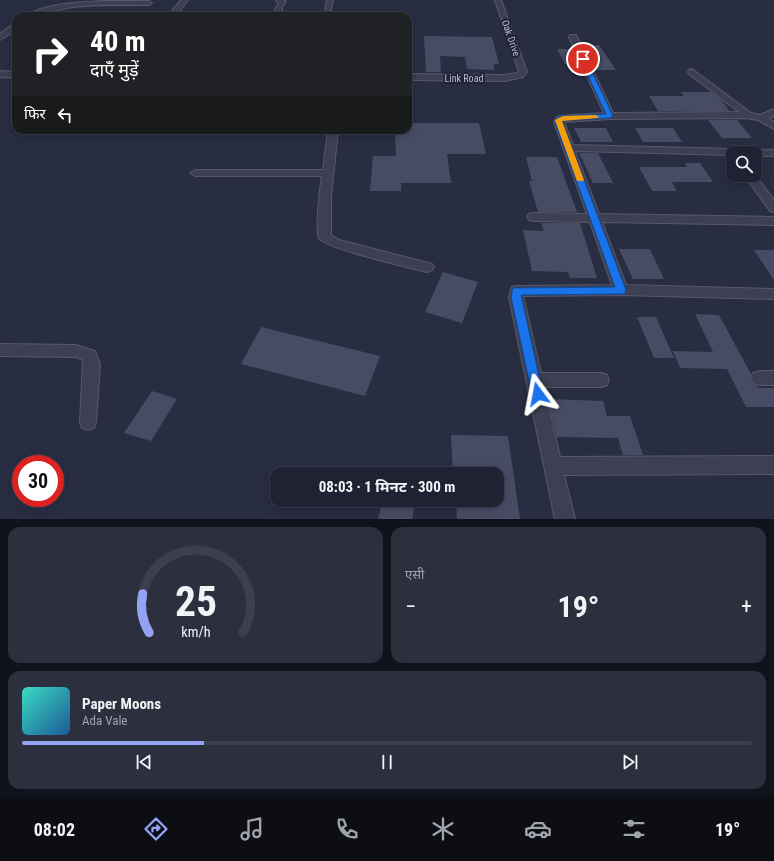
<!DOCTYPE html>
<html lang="hi">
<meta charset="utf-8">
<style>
body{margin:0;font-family:"Roboto Condensed","Noto Sans Devanagari",sans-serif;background:#2b2f3e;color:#f1f3f6;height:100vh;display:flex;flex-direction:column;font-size:15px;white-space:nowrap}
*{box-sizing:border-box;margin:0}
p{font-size:13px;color:#a1a4ac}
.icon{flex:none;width:22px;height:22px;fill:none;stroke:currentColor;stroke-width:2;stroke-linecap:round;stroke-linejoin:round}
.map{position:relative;height:519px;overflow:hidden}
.drawer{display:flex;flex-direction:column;gap:8px;padding:8px;background:#10131c;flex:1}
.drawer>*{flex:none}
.guide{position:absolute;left:12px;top:12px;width:400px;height:122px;border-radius:12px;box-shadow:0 2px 10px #0003,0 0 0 1px #3c3f4d;background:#202124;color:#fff;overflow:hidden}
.buttons{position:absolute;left:726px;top:146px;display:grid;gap:8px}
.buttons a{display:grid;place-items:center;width:36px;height:36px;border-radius:8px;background:#1e2232;box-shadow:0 2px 10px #0003,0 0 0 1px #3c3f4d;font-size:20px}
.speed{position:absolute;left:12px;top:455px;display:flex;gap:8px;font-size:20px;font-weight:700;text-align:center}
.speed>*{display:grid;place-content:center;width:52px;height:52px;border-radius:50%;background:#1e2232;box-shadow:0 2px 10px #0003,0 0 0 1px #3c3f4d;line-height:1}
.speed .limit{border:6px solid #d22;background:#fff;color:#111}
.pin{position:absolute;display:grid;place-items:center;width:34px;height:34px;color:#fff;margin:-17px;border:2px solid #fff;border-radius:50%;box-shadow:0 1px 4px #0007}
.me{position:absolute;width:44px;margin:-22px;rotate:347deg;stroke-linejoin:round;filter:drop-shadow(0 0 3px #0008)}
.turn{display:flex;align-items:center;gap:14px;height:84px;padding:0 12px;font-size:18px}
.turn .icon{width:52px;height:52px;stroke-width:2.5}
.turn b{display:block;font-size:28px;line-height:34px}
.then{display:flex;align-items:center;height:38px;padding:0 12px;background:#0003;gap:8px;font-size:15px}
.big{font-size:30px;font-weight:700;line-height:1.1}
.drawer .widget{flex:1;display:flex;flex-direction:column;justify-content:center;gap:6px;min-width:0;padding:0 14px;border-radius:12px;background:#2b2f3e}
.drawer .dial{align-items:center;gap:0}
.dial svg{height:104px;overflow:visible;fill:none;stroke:#3c3f4d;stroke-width:7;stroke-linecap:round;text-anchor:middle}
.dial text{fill:#f1f3f6;stroke:none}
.song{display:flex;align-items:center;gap:12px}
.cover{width:48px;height:48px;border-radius:6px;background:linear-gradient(135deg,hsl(170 70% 55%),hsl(210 70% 35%))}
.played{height:4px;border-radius:2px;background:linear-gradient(90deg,#94a2f6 25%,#3c3f4d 25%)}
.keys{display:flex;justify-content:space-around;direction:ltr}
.heat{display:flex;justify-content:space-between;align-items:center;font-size:22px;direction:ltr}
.drawer .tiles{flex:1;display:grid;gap:8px;grid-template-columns:1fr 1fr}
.widget:last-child{grid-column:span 2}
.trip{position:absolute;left:270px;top:467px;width:234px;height:40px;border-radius:12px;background:#1e2232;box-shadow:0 2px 10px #0003,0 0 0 1px #3c3f4d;font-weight:700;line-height:40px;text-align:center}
.dock{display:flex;height:64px;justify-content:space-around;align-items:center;background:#0c0e14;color:#a1a4ac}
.dock .icon{width:28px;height:28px}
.dock .selected{color:#94a2f6}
.dock b{font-size:18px;color:#f1f3f6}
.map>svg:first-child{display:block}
.building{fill:#474c64}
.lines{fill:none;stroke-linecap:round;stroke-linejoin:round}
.minor-casing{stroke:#575a6c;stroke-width:2}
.minor{fill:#3c4052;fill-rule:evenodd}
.route{fill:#1a73e8;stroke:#114b97}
.slow{fill:#f59e0b}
.labels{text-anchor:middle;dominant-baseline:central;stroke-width:4;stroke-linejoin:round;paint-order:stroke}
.far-street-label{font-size:10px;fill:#b9bccc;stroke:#212437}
</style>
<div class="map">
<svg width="774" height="519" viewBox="0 0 774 519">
<rect width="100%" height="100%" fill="#282d42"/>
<g class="building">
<path d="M424,36L492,37L499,64H494V70L467,69L465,57L440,56L441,72H426Z"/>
<path d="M583,45H599L616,70H594Z"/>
<path d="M557,49H573L580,64H565Z"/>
<path d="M681,92H711L721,100L730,111H658L649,96H684Z"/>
<path d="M708,120H737L752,138H722Z"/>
<path d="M408,123H479L486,154H447L451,183H401V191H370L373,156H396L395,130H408Z"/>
<path d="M574,128H606L613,142H581Z"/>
<path d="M635,128H673L682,142H643Z"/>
<path d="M579,153H598L613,183H593Z"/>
<path d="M526,157H557L577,212H538L529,181H532Z"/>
<path d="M685,163H700L713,182H672L677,191H652L639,167H687Z"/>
<path d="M541,223H580L597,278H570L568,272L532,271L523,230L544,231Z"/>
<path d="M619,249H650L664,279H633Z"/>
<path d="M754,250H774V280Z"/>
<path d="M443,272L478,282L462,323L425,312Z"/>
<path d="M695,314L719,315L751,374L750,379L752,384L757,386L758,388H774V407H746L727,369L680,368L673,351L713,352Z"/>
<path d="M637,317H656L674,358H654Z"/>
<path d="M261,327L380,356L365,396L241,364Z"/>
<path d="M152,391L177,399L151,441L124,433Z"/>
<path d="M548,399L603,401L607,416H630L643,455H623L618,438L557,437Z"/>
<path d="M451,435L508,436L520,519H457L456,500L497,501V474H453Z"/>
<path d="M383,500H416L412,519H378Z"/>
</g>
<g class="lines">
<defs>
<g id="minor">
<path d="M181,0H188L176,16H168Z"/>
<path d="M276,0H284L286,2L282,7V16H274L276,7L279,3Z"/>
<path d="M327,0H333L331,10L325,9Z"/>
<path d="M495,0H501L527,72L523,77L505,81L408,80V74L505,75L517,73L519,72Z"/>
<path d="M104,1H149L152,3L149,5C124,5 98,4 73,7C58,9 43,16 27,16C42,3 85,2 104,1Z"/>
<path d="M13,24H16V30L0,40V34Z"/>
<path d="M570,35H576L577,37L613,113L739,112L689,74L688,72L689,70L692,69L751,113L760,115L774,109V116L768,118L774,122V129L758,120L746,118L610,119L564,122L573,145L774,150V156H755V153H733V155L575,151L599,214L774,217V225L602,222L626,285L774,289V299L621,295L523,296L541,373H601L607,375L609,380L607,385L601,387H544L560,457L774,456V474L564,475L575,519H555L509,297L512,287L517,286L612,285L590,222L533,221L529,220L527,217L529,214L533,213L587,214L554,122L557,117L560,116L604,113L569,37Z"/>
<path d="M0,71L16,72V78L0,77Z"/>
<path d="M328,130H338L331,197V235L339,240L432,264L434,267L432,270L427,272C412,268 323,248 319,238C315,227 320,189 322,176H195L190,173L195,170H323Z"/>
<path d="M744,175H755L774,200V212L770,211Z"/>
<path d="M0,344L76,345L95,351L100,364L96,422L94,428L88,430L82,428L80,422L83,360L76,357L0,356Z"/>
<path d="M759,371H774V385H759L753,383L751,378L753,373Z"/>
</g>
</defs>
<use href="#minor" class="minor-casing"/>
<use href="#minor" class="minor"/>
</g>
<path class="route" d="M581,57L586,59L613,116L610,118L563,120L562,122L626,290L625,293L622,294L521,295L543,394L542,398L538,399L534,398L532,394L511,297L513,288L615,287L555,122L558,117L563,116L606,114L580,59Z"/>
<path class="slow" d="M596,115L599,117L598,118L562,121L584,180L583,181H577L555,120L563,116Z"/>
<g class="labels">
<g class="far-street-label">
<text transform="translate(511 38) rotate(71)">Oak Drive</text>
<text x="464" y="78">Link Road</text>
</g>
</g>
</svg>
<div class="buttons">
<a><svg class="icon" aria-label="search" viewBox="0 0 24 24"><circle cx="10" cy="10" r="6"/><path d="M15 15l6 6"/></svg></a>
</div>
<div class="speed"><div class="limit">30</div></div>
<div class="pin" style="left:583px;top:59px;background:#d93025"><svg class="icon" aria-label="arrive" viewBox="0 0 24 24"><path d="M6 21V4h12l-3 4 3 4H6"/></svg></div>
<svg class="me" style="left:538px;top:394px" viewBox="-20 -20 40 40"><path d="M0-17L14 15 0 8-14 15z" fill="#1a73e8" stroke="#fff" stroke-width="4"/></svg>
<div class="trip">08:03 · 1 मिनट · 300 m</div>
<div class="guide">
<div class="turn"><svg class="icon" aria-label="right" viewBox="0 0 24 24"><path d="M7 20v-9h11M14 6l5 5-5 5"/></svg><div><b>40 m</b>दाएँ मुड़ें</div></div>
<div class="then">फिर<svg class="icon" aria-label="left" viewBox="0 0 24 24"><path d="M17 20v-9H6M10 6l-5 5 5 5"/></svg></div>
</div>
</div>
<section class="drawer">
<div class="tiles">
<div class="widget dial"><svg viewBox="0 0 100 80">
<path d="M14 69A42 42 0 1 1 86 69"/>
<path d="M14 69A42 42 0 0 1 9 39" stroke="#94a2f6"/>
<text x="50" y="56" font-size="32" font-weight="700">25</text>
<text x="50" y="72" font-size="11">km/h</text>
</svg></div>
<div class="widget"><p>एसी</p>
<div class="heat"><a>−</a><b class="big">19°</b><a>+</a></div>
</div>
<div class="widget">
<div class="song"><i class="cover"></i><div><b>Paper Moons</b><p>Ada Vale</p></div></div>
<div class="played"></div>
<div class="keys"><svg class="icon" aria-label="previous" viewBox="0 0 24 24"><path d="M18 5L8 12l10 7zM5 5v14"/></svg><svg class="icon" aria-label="pause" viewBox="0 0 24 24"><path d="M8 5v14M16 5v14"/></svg><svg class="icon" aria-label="next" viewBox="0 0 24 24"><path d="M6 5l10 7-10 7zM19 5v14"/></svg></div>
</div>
</div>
</section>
<nav class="dock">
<b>08:02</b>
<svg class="icon selected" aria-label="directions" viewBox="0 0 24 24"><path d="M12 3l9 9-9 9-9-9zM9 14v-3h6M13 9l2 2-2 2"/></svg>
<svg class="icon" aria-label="music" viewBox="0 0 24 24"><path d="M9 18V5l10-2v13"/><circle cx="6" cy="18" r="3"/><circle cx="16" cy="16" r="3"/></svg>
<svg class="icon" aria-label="phone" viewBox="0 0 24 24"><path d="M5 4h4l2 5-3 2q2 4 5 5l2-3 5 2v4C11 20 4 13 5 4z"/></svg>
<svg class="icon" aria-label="climate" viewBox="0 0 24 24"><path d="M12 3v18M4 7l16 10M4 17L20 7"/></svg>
<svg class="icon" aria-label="car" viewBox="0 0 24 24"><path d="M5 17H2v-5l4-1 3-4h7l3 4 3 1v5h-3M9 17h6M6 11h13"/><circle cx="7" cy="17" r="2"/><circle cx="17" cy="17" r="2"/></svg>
<svg class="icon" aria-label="filters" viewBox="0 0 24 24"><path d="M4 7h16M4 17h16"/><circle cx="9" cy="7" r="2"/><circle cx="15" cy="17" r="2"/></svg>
<b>19°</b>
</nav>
